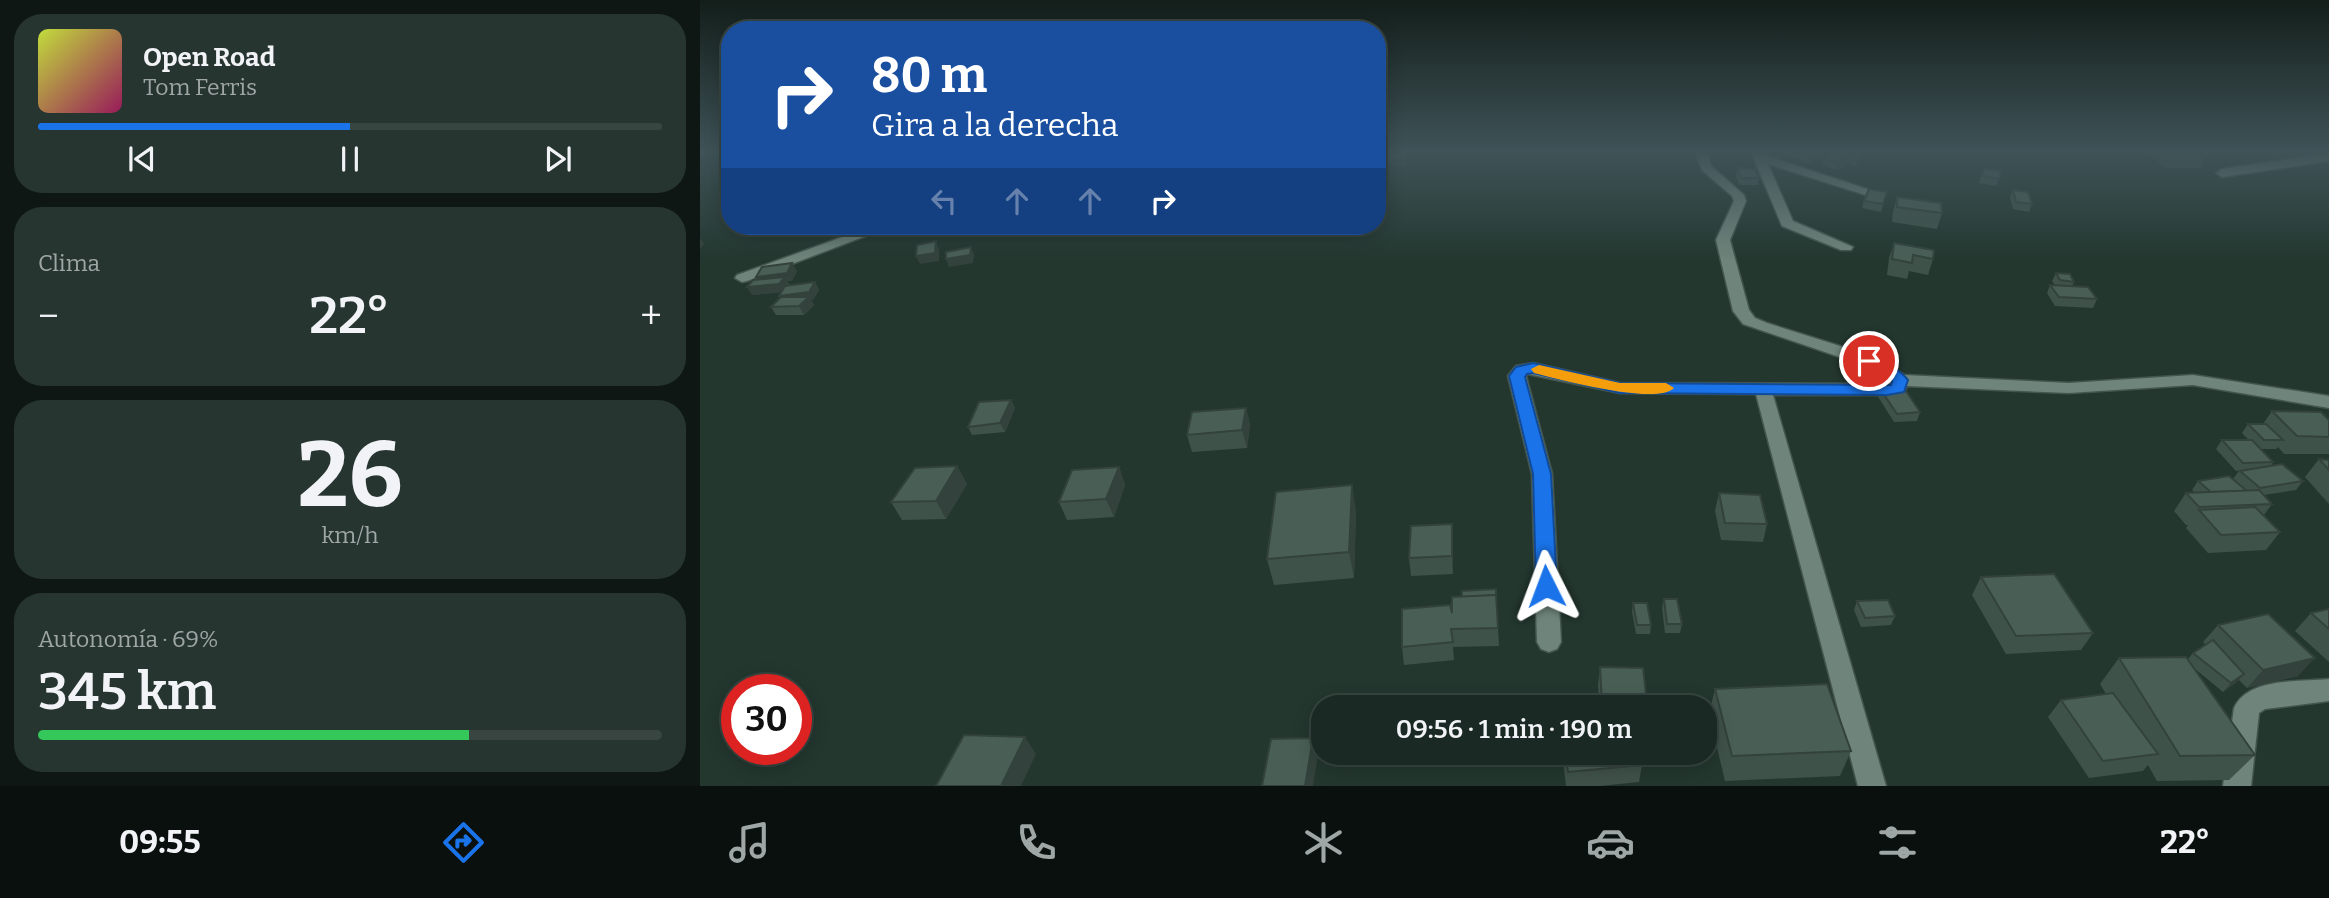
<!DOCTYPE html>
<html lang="es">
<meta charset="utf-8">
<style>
body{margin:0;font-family:Bitter,serif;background:#273530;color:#f1f3f6;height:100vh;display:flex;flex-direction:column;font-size:26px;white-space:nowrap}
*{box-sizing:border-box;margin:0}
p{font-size:23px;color:#9fa6a6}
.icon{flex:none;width:38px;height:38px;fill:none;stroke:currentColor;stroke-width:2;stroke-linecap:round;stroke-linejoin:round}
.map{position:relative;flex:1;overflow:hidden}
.details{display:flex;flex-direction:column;gap:14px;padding:14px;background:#0e1713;width:700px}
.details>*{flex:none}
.guide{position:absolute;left:21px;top:21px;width:665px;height:214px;border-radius:28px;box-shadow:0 4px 18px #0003,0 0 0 2px #384541;background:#1a4fa0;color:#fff;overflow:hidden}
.speed{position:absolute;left:21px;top:674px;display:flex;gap:14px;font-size:35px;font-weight:700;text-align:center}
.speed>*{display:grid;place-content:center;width:91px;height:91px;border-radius:50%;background:#1a2923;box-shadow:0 4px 18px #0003,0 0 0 2px #384541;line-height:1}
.speed .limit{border:10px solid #d22;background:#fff;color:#111}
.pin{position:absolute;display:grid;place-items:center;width:60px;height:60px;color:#fff;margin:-30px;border:4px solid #fff;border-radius:50%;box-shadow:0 2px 7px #0007}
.me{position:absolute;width:77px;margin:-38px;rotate:357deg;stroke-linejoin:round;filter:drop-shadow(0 0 5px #0008)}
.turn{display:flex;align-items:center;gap:24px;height:147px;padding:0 35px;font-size:32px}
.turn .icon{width:91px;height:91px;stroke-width:2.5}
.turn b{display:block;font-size:49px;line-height:60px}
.lanes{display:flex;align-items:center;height:66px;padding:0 35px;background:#0003;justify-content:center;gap:35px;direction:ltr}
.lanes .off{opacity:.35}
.big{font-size:52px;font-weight:600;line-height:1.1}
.details .tile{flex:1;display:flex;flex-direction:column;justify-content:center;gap:10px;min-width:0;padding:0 24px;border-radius:28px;background:#273530}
.details .dial{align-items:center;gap:0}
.dial b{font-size:91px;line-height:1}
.song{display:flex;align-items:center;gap:21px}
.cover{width:84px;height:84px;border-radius:10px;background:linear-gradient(135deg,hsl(70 70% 55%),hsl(330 70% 35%))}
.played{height:7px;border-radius:4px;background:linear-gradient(90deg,#1a73e8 50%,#384541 50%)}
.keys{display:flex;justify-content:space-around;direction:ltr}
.heat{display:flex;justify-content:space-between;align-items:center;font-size:38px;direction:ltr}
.charge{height:10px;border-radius:5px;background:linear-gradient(90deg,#34c759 69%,#384541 0)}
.trip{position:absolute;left:611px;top:695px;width:406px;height:70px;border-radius:28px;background:#1a2923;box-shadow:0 4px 18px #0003,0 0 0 2px #384541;font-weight:600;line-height:70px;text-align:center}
.dock{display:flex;height:112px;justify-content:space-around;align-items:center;background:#0a100e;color:#9fa6a6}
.dock .icon{width:49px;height:49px}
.dock .current{color:#1a73e8}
.dock b{font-size:32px;color:#f1f3f6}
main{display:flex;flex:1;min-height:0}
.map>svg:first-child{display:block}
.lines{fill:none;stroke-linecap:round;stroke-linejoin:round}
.minor-casing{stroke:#44554e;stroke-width:3}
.minor{fill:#6f857b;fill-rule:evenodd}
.wall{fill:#3f524a}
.shaded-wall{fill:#33423c}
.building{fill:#495f56;stroke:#33423c;stroke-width:2}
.route{fill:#1a73e8;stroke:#114b97;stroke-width:2}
.slow{fill:#f59e0b}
</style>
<main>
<section class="details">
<div class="tile">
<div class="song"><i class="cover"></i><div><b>Open Road</b><p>Tom Ferris</p></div></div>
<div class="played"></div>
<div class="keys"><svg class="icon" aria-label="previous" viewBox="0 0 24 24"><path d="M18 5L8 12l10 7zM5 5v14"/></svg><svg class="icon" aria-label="pause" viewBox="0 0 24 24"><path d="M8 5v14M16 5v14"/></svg><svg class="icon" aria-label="next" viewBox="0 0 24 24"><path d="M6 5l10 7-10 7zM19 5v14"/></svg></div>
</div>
<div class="tile"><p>Clima</p>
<div class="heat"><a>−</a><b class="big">22°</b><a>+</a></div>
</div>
<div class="tile dial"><b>26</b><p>km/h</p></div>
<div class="tile"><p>Autonomía · 69%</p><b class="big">345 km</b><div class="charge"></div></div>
</section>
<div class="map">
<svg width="1629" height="786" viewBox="0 0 1629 786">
<rect width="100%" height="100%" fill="#23372f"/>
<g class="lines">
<defs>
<g id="minor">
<path d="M995,152H1007L1011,166L1044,195L1046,201L1030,240L1049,310L1055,318L1067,323L1175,357L1204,375L1369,383L1493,375L1629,396V408L1493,385L1369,393L1207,386L1204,392L1187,395H1073L1186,786H1158L1056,394L920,393L828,374L826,376L852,474L861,642L857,649L849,652L841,649L837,642L832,474L808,376L816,366L833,363L920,383L1190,384L1163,365L1043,324L1033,311L1016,240L1034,201L1032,196L1002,170Z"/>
<path d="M1051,152H1063L1064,155L1185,195L1183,198H1175L1068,164L1093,221L1153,247L1151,250H1141L1082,226Z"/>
<path d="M1629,153V161L1522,177L1516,173L1522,169Z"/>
<path d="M173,226H192L47,281L42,282L35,278L37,275Z"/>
<path d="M610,226H624V229L617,233L612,232Z"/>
<path d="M1629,679V701L1565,709L1559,713L1551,786H1523L1534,708C1548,677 1600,682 1629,679Z"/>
</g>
</defs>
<use href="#minor" class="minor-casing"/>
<use href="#minor" class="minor"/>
</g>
<g class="wall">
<path d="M1086,152H1126L1110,163L1085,155Z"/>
<path d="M1445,152H1504L1508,154L1500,168H1466Z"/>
<path d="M1146,155L1161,156L1159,163L1155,166L1146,162L1145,166L1136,170L1122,165L1123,158H1145Z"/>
<path d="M1037,168L1059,178L1058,185H1039L1036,176Z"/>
<path d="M1284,168L1299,179L1296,186L1279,183Z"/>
<path d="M1313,190L1332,204L1329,212L1313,209L1310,197Z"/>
<path d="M1187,192L1181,212L1162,208L1164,201Z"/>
<path d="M1197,197L1242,213L1237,229L1192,222L1193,212Z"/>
<path d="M1194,243L1233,259L1228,275L1209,271L1207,279L1187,275L1189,258Z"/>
<path d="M97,271L92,281H87L90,285L115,282L119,290L113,300H111L114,305L104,315H76L71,307L81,298L79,296L81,292L52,295L57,280L56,277Z"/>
<path d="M1356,273L1374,282L1372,286L1397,299L1393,308L1355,306L1347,293L1350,285H1355L1352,281Z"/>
<path d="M1179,387L1220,412L1217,421L1194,422L1177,395Z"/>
<path d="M311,400L315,408L305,432L272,435L268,427Z"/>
<path d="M546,408L550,425L547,448L492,452L487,435Z"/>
<path d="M1572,411L1629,420V454H1584L1578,447L1576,449H1560L1573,462L1571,466L1603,481L1596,490L1564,495L1572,504L1564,515L1580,532L1566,550L1508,553L1486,528L1488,525H1486L1474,511L1486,493H1496L1492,490L1498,481L1533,479L1539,471H1536L1516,449L1522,440H1549L1542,433L1548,424H1563Z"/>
<path d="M1619,459L1629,460V504L1605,477Z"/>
<path d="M257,466L267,484L246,519L202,520L191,502Z"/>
<path d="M419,467L425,485L414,517L367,520L359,502Z"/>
<path d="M1019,493L1067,524L1063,542L1021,540L1015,511Z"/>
<path d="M656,511L654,578L574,585L567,559Z"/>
<path d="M752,524L753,574L711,576L709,558Z"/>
<path d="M1281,577L1393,633L1381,650L1306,654L1272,595Z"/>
<path d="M964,599L982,624L980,633H965L962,608Z"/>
<path d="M1157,601L1195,616L1191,625L1161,627L1154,610Z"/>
<path d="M933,603L951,625L950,634H936L932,612Z"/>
<path d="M1629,609V662L1595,631L1611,613Z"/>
<path d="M752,613L798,628L799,646L753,647L754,660L704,665L702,647Z"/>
<path d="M1518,625L1598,676L1547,688L1539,680L1523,692L1494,668L1555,755L1529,780L1457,781L1448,765L1443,771L1389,778L1348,717L1361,700L1406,694L1400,684L1419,658L1488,659L1493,653L1506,645L1503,642Z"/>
<path d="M900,667L947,703V707H899L898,685Z"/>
<path d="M1015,689L1151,751L1140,776L1025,781L1009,714Z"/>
<path d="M770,752H844L770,754Z"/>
<path d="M862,752H939L942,765L939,782L900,786H866Z"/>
</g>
<g class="shaded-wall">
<path d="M677,152H687L688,158L677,159Z"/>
<path d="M1112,152H1126L1110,163Z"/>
<path d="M1161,156L1159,163L1155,166L1157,158Z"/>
<path d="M707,159V166L691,167L690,160Z"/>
<path d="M1146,159L1145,166L1136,170L1138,163Z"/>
<path d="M0,238L4,244L0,249Z"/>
<path d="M236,241L239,249V261L220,264L216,256Z"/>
<path d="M271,247L274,255L273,263L249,267L246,259Z"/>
<path d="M92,263L97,271L92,281H87L90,285L84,292L52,295L47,287L61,285L56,277Z"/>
<path d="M115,282L119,290L113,300H111L114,305L104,315L99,306L84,304L79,296Z"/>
<path d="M311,400L315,408L305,432L300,423Z"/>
<path d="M546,408L550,425L547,448L542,430Z"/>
<path d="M257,466L267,484L246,519L236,501Z"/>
<path d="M419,467L425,485L414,517L406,499Z"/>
<path d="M652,485L656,511L654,578L649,552Z"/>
<path d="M752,524L753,542V574L752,556Z"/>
<path d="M1615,658L1598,676L1547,688L1563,670Z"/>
<path d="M1544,674L1536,683L1523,692L1531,683Z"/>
<path d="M325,737L336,754L321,786H301Z"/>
<path d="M613,738L618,755L613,786H605Z"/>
</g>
<g class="building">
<path d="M705,152L707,159L690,160L688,154Z"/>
<path d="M1150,152L1161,156L1157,158L1146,155Z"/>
<path d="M1470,152H1504L1508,154H1473Z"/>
<path d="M1132,154L1146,159L1138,163L1123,158Z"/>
<path d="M1037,168L1055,169L1059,178H1041Z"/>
<path d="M1284,168L1301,171L1299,179L1282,176Z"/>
<path d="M1169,189L1187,192L1183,204L1164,201Z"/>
<path d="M1313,190L1328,192L1332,204L1316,202Z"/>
<path d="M1197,197L1241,203L1242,213L1197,207Z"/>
<path d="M236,241L235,253L216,256L217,245Z"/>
<path d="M1194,243L1234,250L1233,259L1213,255L1212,263L1192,259Z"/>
<path d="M271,247L270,255L246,259V252Z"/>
<path d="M92,263L87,273L56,277L62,267Z"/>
<path d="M1356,273L1370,274L1374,282L1360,280Z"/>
<path d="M85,277L79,284L47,287L53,280Z"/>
<path d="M115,282L109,292L79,296L85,286Z"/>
<path d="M1350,285L1388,287L1397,299L1359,297Z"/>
<path d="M81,297H109L99,306L71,307Z"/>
<path d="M1202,385L1220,412L1197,414L1179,387Z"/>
<path d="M311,400L300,423L268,427L279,402Z"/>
<path d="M546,408L542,430L487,435L492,412Z"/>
<path d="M1572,411L1621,412L1629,420V437L1597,436Z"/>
<path d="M1548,424H1566L1583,440H1564Z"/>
<path d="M1522,440H1552L1573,462L1543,463Z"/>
<path d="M1619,459L1629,460V470Z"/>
<path d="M1582,464L1603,481L1560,488L1540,471Z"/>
<path d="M257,466L236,501L191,502L215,468Z"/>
<path d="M419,467L406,499L359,502L372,470Z"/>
<path d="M1529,476L1547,491L1511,492L1498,481Z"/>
<path d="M652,485L649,552L567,559L576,492Z"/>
<path d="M1559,490L1572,504L1499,507L1486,493Z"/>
<path d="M1019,493L1060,495L1067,524L1025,523Z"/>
<path d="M1555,507L1580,532L1521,535L1499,510Z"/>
<path d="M752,524V556L709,558L711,526Z"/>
<path d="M1354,574L1393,633L1316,636L1281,577Z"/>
<path d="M796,589V595L762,597V591Z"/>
<path d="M796,595L798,628L751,629L753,642L702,647V609L750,605L752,613V597Z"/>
<path d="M964,599H977L982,624H967Z"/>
<path d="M1188,600L1195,616L1165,618L1157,601Z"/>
<path d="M933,603H947L951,625H937Z"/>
<path d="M1629,609V629L1611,613Z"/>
<path d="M1568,614L1615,658L1563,670L1518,625Z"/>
<path d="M1513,640L1544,674L1531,683L1493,653Z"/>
<path d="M1486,657L1555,755L1480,756L1419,658Z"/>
<path d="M900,667L943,668L947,703L902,702Z"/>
<path d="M1127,684L1151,751L1032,756L1015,689Z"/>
<path d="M1413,693L1458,754L1403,761L1361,700Z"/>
<rect x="770" y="695" width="74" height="12"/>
<path d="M264,735L325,737L301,786H236Z"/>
<path d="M613,738L605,786H562L571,739Z"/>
<path d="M865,752H939L942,765L868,772Z"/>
</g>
<linearGradient id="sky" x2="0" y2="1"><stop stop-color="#131e1a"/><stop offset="0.58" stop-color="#3f5358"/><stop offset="1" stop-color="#3f5358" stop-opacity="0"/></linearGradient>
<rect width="1629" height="262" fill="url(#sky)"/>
<path class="route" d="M1169,356C1184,361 1199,369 1208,380L1204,392L1187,395L920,393L833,373L827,374L825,377L851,474L857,586L854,591L846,594L839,591L836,586L833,474L809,376L816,367L833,363L920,383L1191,385L1192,381L1164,364L1161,361Z"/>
<path class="slow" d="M839,365L920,383H966L974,388C957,406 858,379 834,373L831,369Z"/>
</svg>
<div class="speed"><div class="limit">30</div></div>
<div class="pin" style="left:1169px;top:361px;background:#d93025"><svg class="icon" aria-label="arrive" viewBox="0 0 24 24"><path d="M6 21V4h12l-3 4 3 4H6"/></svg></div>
<svg class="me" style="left:846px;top:586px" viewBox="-20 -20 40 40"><path d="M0-17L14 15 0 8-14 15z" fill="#1a73e8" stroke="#fff" stroke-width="4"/></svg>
<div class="trip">09:56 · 1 min · 190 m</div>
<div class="guide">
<div class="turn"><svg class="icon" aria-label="right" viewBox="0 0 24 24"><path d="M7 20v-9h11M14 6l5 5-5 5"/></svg><div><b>80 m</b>Gira a la derecha</div></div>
<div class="lanes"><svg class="icon off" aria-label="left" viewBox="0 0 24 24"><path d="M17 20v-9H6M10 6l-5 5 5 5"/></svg><svg class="icon off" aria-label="ahead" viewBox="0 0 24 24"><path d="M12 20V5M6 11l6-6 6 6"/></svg><svg class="icon off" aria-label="ahead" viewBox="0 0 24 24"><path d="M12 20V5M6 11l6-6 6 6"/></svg><svg class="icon" aria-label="right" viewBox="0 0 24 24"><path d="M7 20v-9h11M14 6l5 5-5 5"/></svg></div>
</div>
</div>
</main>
<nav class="dock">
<b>09:55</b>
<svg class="icon current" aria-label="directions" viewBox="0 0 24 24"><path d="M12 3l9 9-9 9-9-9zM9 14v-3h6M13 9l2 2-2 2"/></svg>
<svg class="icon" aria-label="music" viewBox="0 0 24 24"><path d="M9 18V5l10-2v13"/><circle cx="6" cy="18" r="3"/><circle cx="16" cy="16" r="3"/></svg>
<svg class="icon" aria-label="phone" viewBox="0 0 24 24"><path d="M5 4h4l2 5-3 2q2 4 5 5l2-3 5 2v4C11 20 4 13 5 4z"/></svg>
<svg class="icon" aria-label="climate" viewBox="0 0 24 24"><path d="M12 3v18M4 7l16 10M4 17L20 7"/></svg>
<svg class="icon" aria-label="car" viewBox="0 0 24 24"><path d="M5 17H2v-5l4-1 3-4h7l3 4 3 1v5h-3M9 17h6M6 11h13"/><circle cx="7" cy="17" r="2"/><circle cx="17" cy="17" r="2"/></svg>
<svg class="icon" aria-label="filters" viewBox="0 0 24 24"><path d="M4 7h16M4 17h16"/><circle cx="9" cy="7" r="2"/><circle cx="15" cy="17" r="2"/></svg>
<b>22°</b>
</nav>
